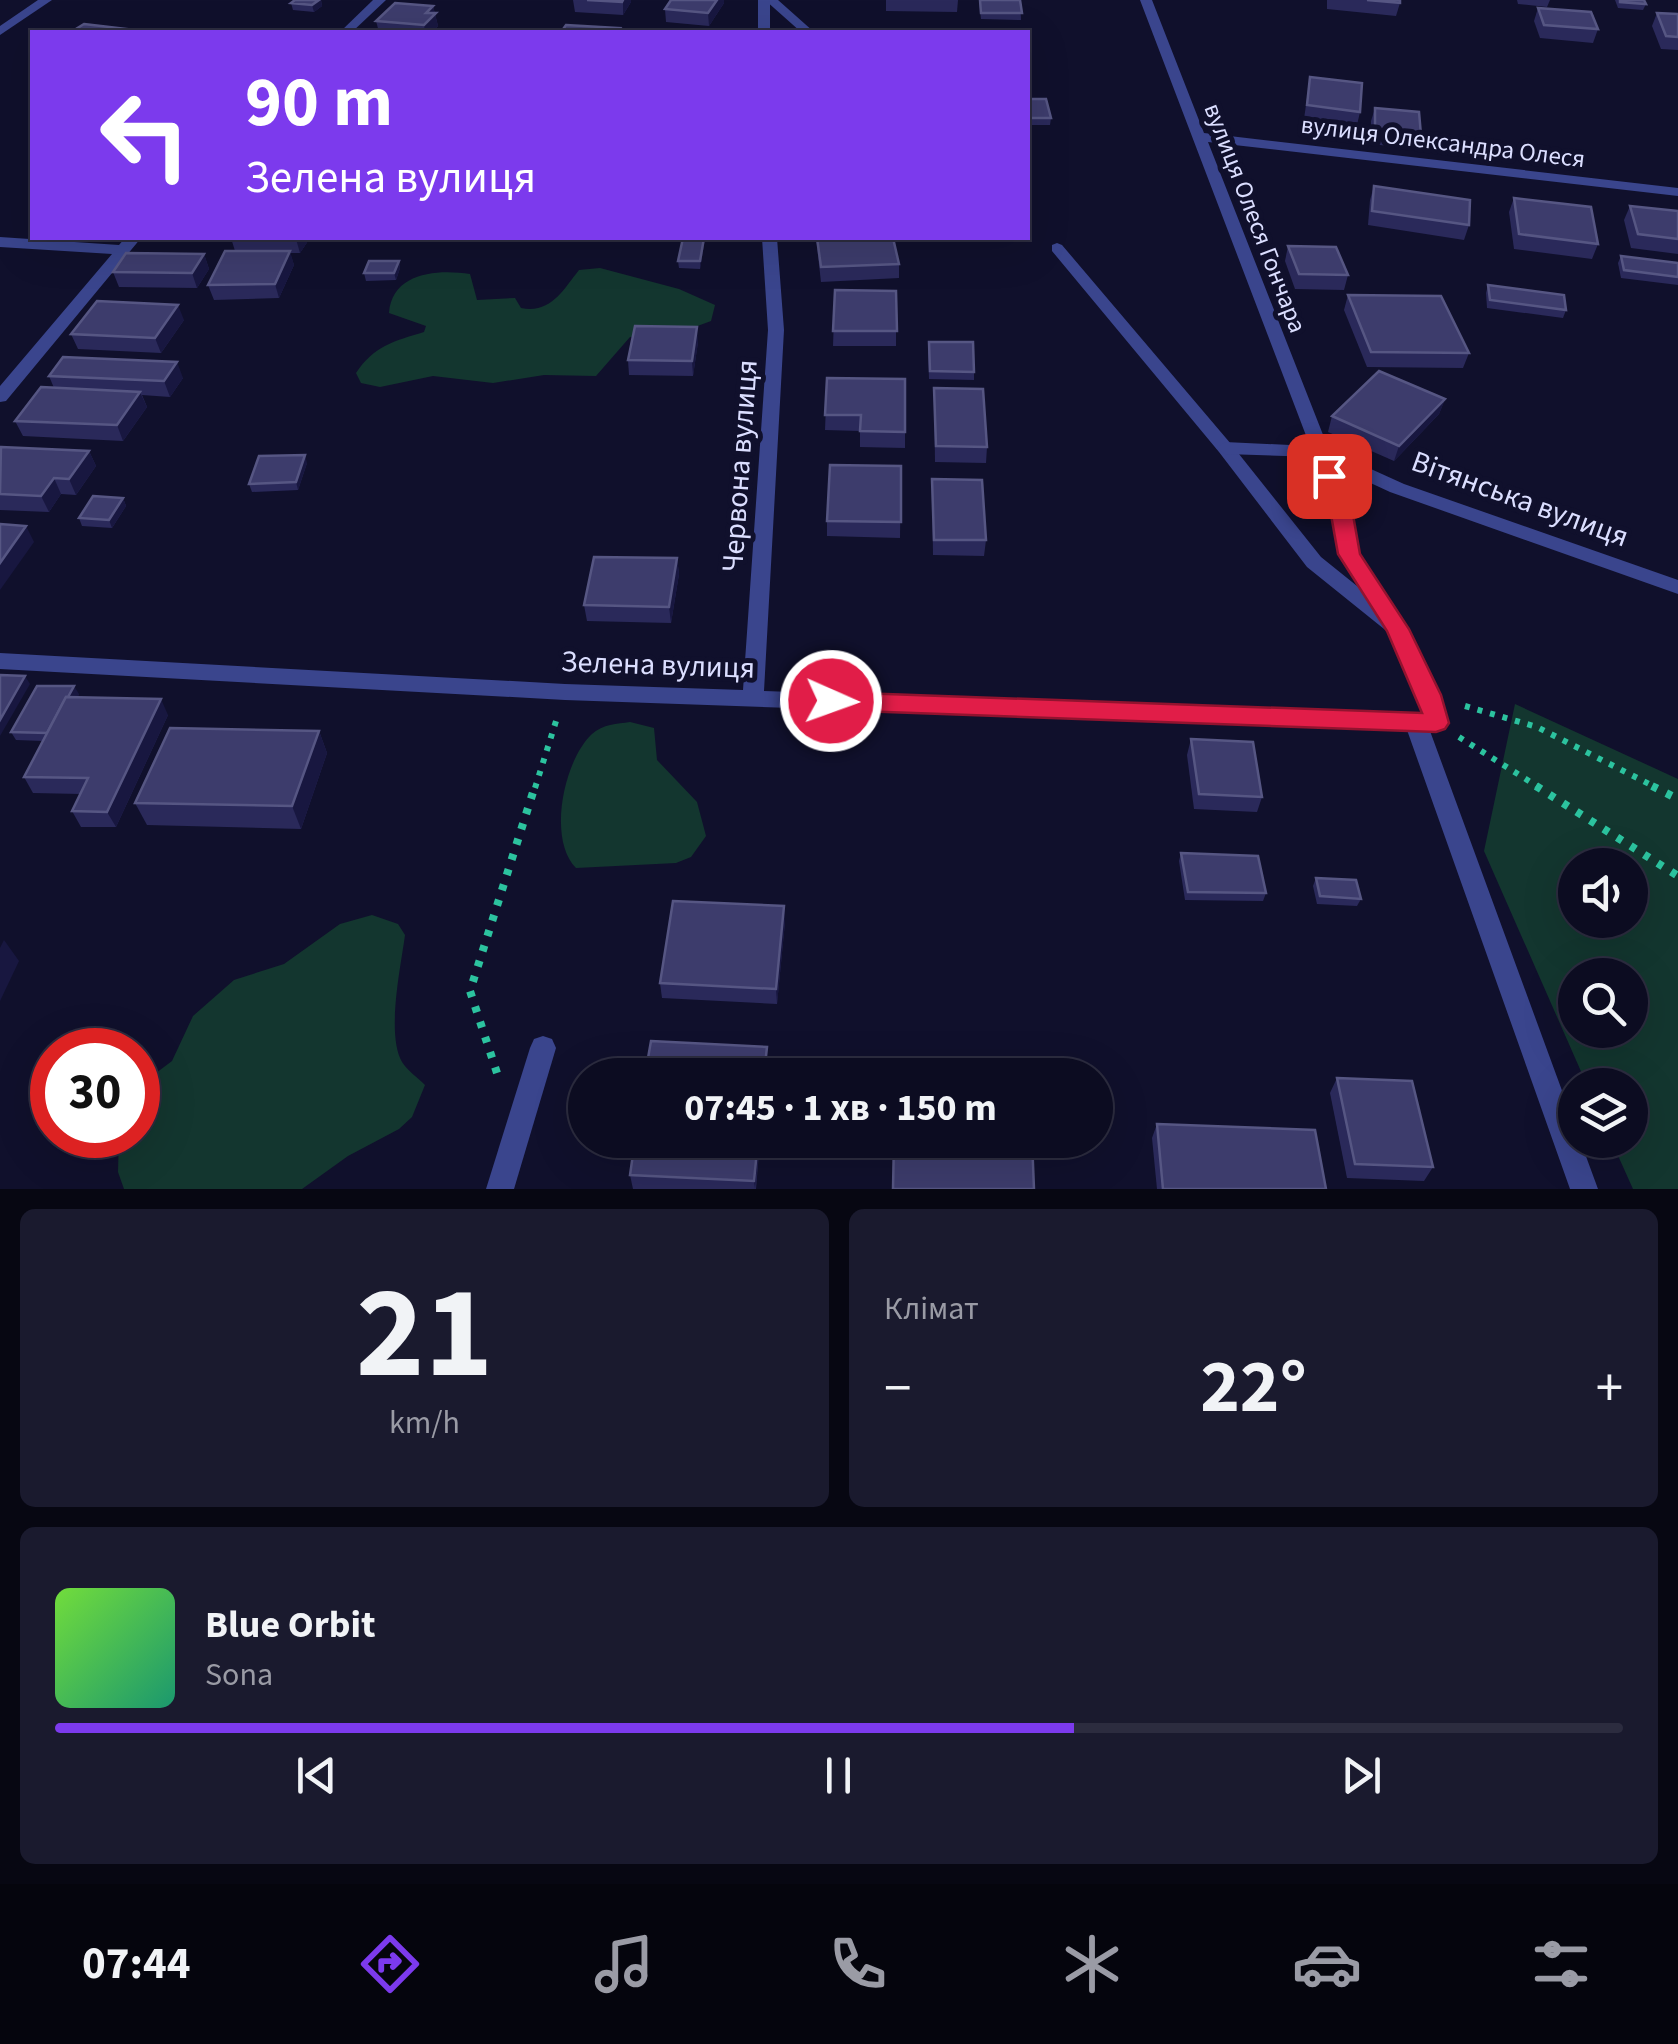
<!DOCTYPE html>
<html lang="uk">
<meta charset="utf-8">
<style>
body{margin:0;font-family:"Source Sans 3",sans-serif;background:#1a1a2e;color:#f1f3f6;height:100vh;display:flex;flex-direction:column;font-size:38px;white-space:nowrap}
*{box-sizing:border-box;margin:0}
p{font-size:32px;color:#9a9ba5}
.icon{flex:none;width:55px;height:55px;fill:none;stroke:currentColor;stroke-width:2;stroke-linecap:round;stroke-linejoin:round}
.map{position:relative;height:1189px;overflow:hidden}
.drawer{display:flex;flex-direction:column;gap:20px;padding:20px;background:#070712;flex:1}
.drawer>*{flex:none}
.banner{position:absolute;left:30px;top:30px;width:1000px;height:210px;border-radius:0px;box-shadow:0 10px 40px #0002,0 0 0 2px #2c2c3f;background:#7c3aed;color:#fff;overflow:hidden}
.fabs{position:absolute;left:1558px;top:848px;display:grid;gap:20px}
.fabs a{display:grid;place-items:center;width:90px;height:90px;border-radius:50%;background:#0c0c21;box-shadow:0 10px 40px #0002,0 0 0 2px #2c2c3f;font-size:50px}
.speed{position:absolute;left:30px;top:1028px;display:flex;gap:20px;font-size:50px;font-weight:700;text-align:center}
.speed>*{display:grid;place-content:center;width:130px;height:130px;border-radius:50%;background:#0c0c21;box-shadow:0 10px 40px #0002,0 0 0 2px #2c2c3f;line-height:1}
.speed .limit{border:15px solid #d22;background:#fff;color:#111}
.pin{position:absolute;display:grid;place-items:center;width:85px;height:85px;color:#fff;margin:-42px;border-radius:20px;box-shadow:0 5px 15px #0006}
.me{position:absolute;width:110px;margin:-55px;rotate:92deg;stroke-linejoin:round;filter:drop-shadow(0 0 8px #0008)}
.turn{display:flex;align-items:center;gap:35px;height:210px;padding:0 50px;font-size:45px}
.turn .icon{width:130px;height:130px;stroke-width:2.5}
.turn b{display:block;font-size:70px;line-height:85px}
.big{font-size:75px;font-weight:700;line-height:1.1}
.drawer .widget{flex:1;display:flex;flex-direction:column;justify-content:center;gap:15px;min-width:0;padding:0 35px;border-radius:15px;background:#1a1a2e}
.drawer .dial{align-items:center;gap:0}
.dial b{font-size:130px;line-height:1}
.song{display:flex;align-items:center;gap:30px}
.cover{width:120px;height:120px;border-radius:15px;background:linear-gradient(135deg,hsl(100 70% 55%),hsl(160 70% 35%))}
.played{height:10px;border-radius:5px;background:linear-gradient(90deg,#7c3aed 65%,#2c2c3f 65%)}
.keys{display:flex;justify-content:space-around;direction:ltr}
.heat{display:flex;justify-content:space-between;align-items:center;font-size:55px;direction:ltr}
.drawer .tiles{flex:1;display:grid;gap:20px;grid-template-columns:1fr 1fr}
.widget:last-child{grid-column:span 2}
.trip{position:absolute;left:568px;top:1058px;width:545px;height:100px;border-radius:50px;background:#0c0c21;box-shadow:0 10px 40px #0002,0 0 0 2px #2c2c3f;font-weight:700;line-height:100px;text-align:center}
.tab-bar{display:flex;height:160px;justify-content:space-around;align-items:center;background:#05050d;color:#9a9ba5}
.tab-bar .icon{width:70px;height:70px}
.tab-bar .on{color:#7c3aed}
.tab-bar b{font-size:45px;color:#f1f3f6}
.map>svg:first-child{display:block}
.green{fill:#13362f;fill-rule:evenodd}
.lines{fill:none;stroke-linecap:round;stroke-linejoin:round}
.path-far1{stroke:#2cc39f;stroke-width:6;stroke-dasharray:5 8;stroke-linecap:butt}
.path{stroke:#2cc39f;stroke-width:8;stroke-dasharray:6 10;stroke-linecap:butt}
.lane{fill:#3a458d;fill-rule:evenodd}
.street{fill:#3a458d;fill-rule:evenodd}
.wall{fill:#2a295a}
.shaded-wall{fill:#181740}
.building{fill:#3d3c6c;stroke:#565683;stroke-width:2.5}
.route{fill:#e11d48;stroke:#92132f;stroke-width:2.5}
.labels{text-anchor:middle;dominant-baseline:central;stroke-width:10;stroke-linejoin:round;paint-order:stroke}
.far-street-label{font-size:25px;fill:#dbdeff;stroke:#10102c}
.street-label{font-size:30px;fill:#dbdeff;stroke:#10102c}
</style>
<div class="map">
<svg width="1678" height="1189" viewBox="0 0 1678 1189">
<rect width="100%" height="100%" fill="#10102c"/>
<g class="green">
<path d="M600,268L679,289L715,305L711,321L684,331L630,337L596,376L544,375L493,383L433,376L380,387L361,383L356,373C374,346 394,341 424,332L426,326L389,313C392,272 438,269 470,274L477,300L515,298L521,308C551,314 563,290 579,270Z"/>
<path d="M1515,704L1678,779V1189H1633L1611,1140H1630V1085H1587L1484,851ZM1575,865H1630V920H1575ZM1575,975H1630V1030H1575Z"/>
<path d="M630,722L654,728L657,760L697,802L706,836L691,857L676,863L576,868C547,839 564,760 592,734C603,724 617,724 630,722Z"/>
<path d="M372,915L398,924L405,935C401,966 386,1034 402,1062C407,1070 418,1078 425,1085L412,1117L399,1129L348,1156L302,1189H124L118,1172L119,1135H138L140,1085L172,1061L193,1016L234,980L284,964L340,924Z"/>
</g>
<g class="lines">
<g class="path-far1">
<path d="M1465,706L1537,727L1657,788"/>
<path d="M1459,737L1540,788"/>
<path d="M535,788L557,718"/>
</g>
<g class="path">
<path d="M1536,786L1678,876"/>
<path d="M1652,786L1678,799"/>
<path d="M497,1073L470,991L535,786"/>
</g>
<g class="lane">
<path d="M765,0H778L814,32H801Z"/>
<path d="M1057,243L1062,245L1231,444L1321,557L1403,623L1406,628L1403,633H1389L1307,567L1219,452L1052,251V245Z"/>
<path d="M543,1036L552,1039L556,1048L514,1189H486L530,1048L534,1039Z"/>
</g>
<g class="street">
<path d="M38,0H52L0,35V26Z"/>
<path d="M373,0H386L352,32H340Z"/>
<rect x="758" y="0" width="12" height="32"/>
<path d="M1140,0H1152L1204,133L1678,188V196L1208,142L1329,450L1404,484L1678,580V594L1390,492L1336,467L1348,499L1359,554L1408,629L1440,695L1447,723L1444,729L1430,731L1575,1126V1140H1580L1598,1189H1570L1407,730L565,700L0,669V653L565,684L743,690L768,330L762,238H777L784,330L764,691L1423,714L1418,695L1389,631L1339,554L1330,499L1314,457L1225,454L1216,448L1225,442L1310,446Z"/>
<path d="M0,237L119,245L125,238H141L6,401L0,402V386L112,254L0,247Z"/>
</g>
</g>
<g class="wall">
<path d="M295,0H321L322,6L314,12L293,10L291,3Z"/>
<path d="M573,0H631V2L623,15L575,12Z"/>
<path d="M671,0H724V3L709,26L666,22L665,9Z"/>
<path d="M886,0H958L957,12L886,11Z"/>
<path d="M979,0H1020L1021,20L981,19Z"/>
<path d="M1327,0H1400V3L1396,16L1327,9Z"/>
<path d="M1517,0H1550L1547,7L1518,4Z"/>
<path d="M1615,0H1644L1646,4L1643,10L1618,8Z"/>
<path d="M433,6L438,26L432,32H379L376,21Z"/>
<path d="M1538,8L1598,29L1593,43L1540,38L1534,21Z"/>
<path d="M1657,13L1678,14V50L1661,49L1652,26Z"/>
<path d="M1310,77L1360,112L1357,125L1304,119Z"/>
<path d="M1028,99L1051,118L1050,125H1028Z"/>
<path d="M1375,108L1421,135L1417,149L1371,144V121Z"/>
<path d="M1374,186L1469,225L1464,240L1368,225L1370,200Z"/>
<path d="M1514,198L1598,244L1592,259L1514,249L1509,212Z"/>
<path d="M1630,206L1678,211V254L1631,248L1624,220Z"/>
<path d="M231,238H310L300,253H290L294,265L279,298L214,300L208,285L250,251H235Z"/>
<path d="M683,238H705L700,269L679,268L678,261Z"/>
<path d="M816,238H893L899,264V278L821,282Z"/>
<path d="M1288,246L1348,275L1344,290L1295,289L1285,261Z"/>
<path d="M204,254L209,269L197,288L119,287L113,272Z"/>
<path d="M1621,256L1678,263V285L1621,278L1618,263Z"/>
<path d="M399,261L400,268L396,280L366,281L364,273Z"/>
<path d="M1488,285L1566,310L1563,318L1487,308L1486,293Z"/>
<path d="M835,290L896,291V346H833Z"/>
<path d="M1348,295L1469,353L1463,368L1367,367L1344,310Z"/>
<path d="M184,320L161,353L78,349L71,334Z"/>
<path d="M698,342L693,376L629,375L628,360Z"/>
<path d="M928,349L974,372V380L929,379Z"/>
<path d="M49,376L183,378L170,397L142,395L147,407L123,441L23,436L15,421L54,388Z"/>
<path d="M827,378L905,432V448L860,447V431L825,430Z"/>
<path d="M934,388L987,447L986,463L935,462Z"/>
<path d="M1445,399L1439,414L1394,461L1328,432L1332,416Z"/>
<path d="M0,448L89,451L96,466L76,495L61,494L49,512L0,510Z"/>
<path d="M307,463L298,490L252,492L249,484Z"/>
<path d="M901,466L900,538L827,536V521Z"/>
<path d="M932,479L986,540L984,556L933,555Z"/>
<path d="M123,498L126,506L112,528L82,526L79,518Z"/>
<path d="M677,558L679,574L671,623L587,621L584,605Z"/>
<path d="M79,694L77,698L168,715L116,827H81L72,811L81,794L33,793L24,777L43,741L16,740L11,732Z"/>
<path d="M319,731L327,753L301,829L147,825L135,803Z"/>
<path d="M1191,739L1262,797L1257,812L1194,809L1187,755Z"/>
<path d="M1181,853L1266,893L1263,901L1185,900L1179,861Z"/>
<path d="M1316,878L1361,899L1357,906L1317,904L1313,886Z"/>
<path d="M785,922L777,1004L662,998L660,983Z"/>
<path d="M1337,1078L1433,1167L1424,1181L1347,1178L1330,1093Z"/>
<path d="M1157,1124L1326,1189H1157L1152,1138Z"/>
<path d="M760,1140L756,1189H633L630,1175Z"/>
</g>
<g class="shaded-wall">
<path d="M319,0H321L322,6L314,12L312,5Z"/>
<path d="M623,0H631V2L623,15Z"/>
<path d="M717,0H724V3L709,26L708,13Z"/>
<path d="M433,6L438,26L432,32H425L424,25L426,13Z"/>
<path d="M296,238H310L300,253L296,239Z"/>
<path d="M704,238H705L700,269V261Z"/>
<path d="M290,251L294,265L279,298L275,284Z"/>
<path d="M204,254L209,269L197,288L192,273Z"/>
<path d="M399,261L400,268L396,280L394,273Z"/>
<path d="M178,305L184,320L161,353L155,338Z"/>
<path d="M697,327L698,342L693,376L692,361Z"/>
<path d="M177,362L183,378L170,397L164,381Z"/>
<path d="M140,392L147,407L123,441L117,425Z"/>
<path d="M1445,399L1439,414L1394,461L1399,446Z"/>
<path d="M89,451L96,466L76,495L69,479Z"/>
<path d="M305,455L307,463L298,490L296,482Z"/>
<path d="M54,478L61,494L49,512L41,496Z"/>
<path d="M123,498L126,506L112,528L109,520Z"/>
<path d="M26,526L34,542L0,590V563Z"/>
<path d="M677,558L679,574L671,623L669,607Z"/>
<path d="M25,676L30,684L0,736V720Z"/>
<path d="M74,686L79,694L54,741L49,733Z"/>
<path d="M161,699L168,715L116,827L107,812Z"/>
<path d="M319,731L327,753L301,829L292,806Z"/>
<path d="M784,906L785,922L777,1004L776,989Z"/>
<path d="M4,940L19,961L0,1001V948Z"/>
<path d="M758,1140H760L755,1189L754,1181Z"/>
</g>
<g class="building">
<path d="M295,0H319L312,5L291,3Z"/>
<path d="M587,0H623L622,2Z"/>
<path d="M671,0H717L708,13L665,9Z"/>
<path d="M980,0H1020L1022,13H981Z"/>
<path d="M1367,0H1400V3Z"/>
<path d="M1620,0H1644L1646,4L1620,2Z"/>
<path d="M395,3L433,6L426,13H436L424,25L376,21Z"/>
<path d="M1538,8L1591,12L1598,29L1544,25Z"/>
<path d="M1657,13L1678,14V37L1666,36Z"/>
<path d="M84,24L135,30L131,32H71Z"/>
<path d="M566,25L620,28L617,32H561Z"/>
<path d="M1310,77L1362,83L1360,112L1307,105Z"/>
<path d="M1028,99H1046L1051,118H1028Z"/>
<path d="M1375,108L1419,112L1421,135L1375,130Z"/>
<path d="M1374,186L1470,200L1469,225L1372,211Z"/>
<path d="M1514,198L1591,207L1598,244L1519,234Z"/>
<path d="M1630,206L1678,211V239L1638,234Z"/>
<path d="M683,238H704L700,261H678Z"/>
<path d="M817,238H893L899,264L821,267Z"/>
<path d="M1288,246L1336,247L1348,275L1299,274Z"/>
<path d="M225,251H290L275,284L208,285Z"/>
<path d="M126,253L204,254L192,273L113,272Z"/>
<path d="M1621,256L1678,263V277L1624,270Z"/>
<path d="M369,261H399L394,273H364Z"/>
<path d="M1488,285L1564,295L1566,310L1490,300Z"/>
<path d="M835,290L896,291L897,331H833Z"/>
<path d="M1348,295L1441,296L1469,353L1371,352Z"/>
<path d="M97,301L178,305L155,338L71,334Z"/>
<path d="M635,326L697,327L692,361L628,360Z"/>
<path d="M929,342H973L974,372L930,371Z"/>
<path d="M63,357L177,362L164,381L49,376Z"/>
<path d="M1379,371L1445,399L1399,446L1332,416Z"/>
<path d="M827,378L905,379V432L860,431L861,415H825Z"/>
<path d="M41,387L140,392L117,425L15,421Z"/>
<path d="M934,388L983,389L987,447L936,446Z"/>
<path d="M1,447L89,451L69,479L54,478L41,496L0,494Z"/>
<path d="M305,455L296,482L249,484L259,456Z"/>
<path d="M830,465L901,466V522L827,521Z"/>
<path d="M932,479L982,480L986,540H934Z"/>
<path d="M93,496L123,498L109,520L79,518Z"/>
<path d="M0,524L26,526L0,563Z"/>
<path d="M594,557L677,558L669,607L584,605Z"/>
<path d="M0,675L25,676L0,720Z"/>
<path d="M37,686H74L68,697H66L47,733L11,732Z"/>
<path d="M66,697L161,699L107,812L72,811L88,778L24,777Z"/>
<path d="M170,728L319,731L292,806L135,803Z"/>
<path d="M1191,739L1253,742L1262,797L1199,794Z"/>
<path d="M1181,853L1258,856L1266,893L1188,892Z"/>
<path d="M1316,878L1356,880L1361,899L1320,896Z"/>
<path d="M673,901L784,906L776,989L660,983Z"/>
<path d="M651,1041L767,1047L764,1075H645Z"/>
<path d="M1337,1078L1412,1081L1433,1167L1355,1164Z"/>
<path d="M1157,1124L1315,1130L1326,1189H1163Z"/>
<path d="M635,1140H758L754,1181L630,1175Z"/>
<path d="M894,1140H1032L1034,1189H893Z"/>
</g>
<path class="route" d="M1329,469L1336,471L1350,498L1360,554L1409,629L1441,695L1449,723L1445,729L1436,732L831,710L823,708L819,701L823,695L831,692L1422,713L1387,631L1338,554L1328,498L1319,476Z"/>
<g class="labels">
<g class="far-street-label">
<text transform="translate(1443 142) rotate(7)">вулиця Олександра Олеся</text>
<text transform="translate(1255 218) rotate(69)">вулиця Олеся Гончара</text>
</g>
<g class="street-label">
<text transform="translate(740 466) rotate(-86)">Червона вулиця</text>
<text transform="translate(1520 499) rotate(20)">Вітянська вулиця</text>
<text transform="translate(658 665) rotate(2)">Зелена вулиця</text>
</g>
</g>
</svg>
<div class="fabs">
<a><svg class="icon" aria-label="sound" viewBox="0 0 24 24"><path d="M4 9h4l5-4v14l-5-4H4zM17 9q2 3 0 6"/></svg></a>
<a><svg class="icon" aria-label="search" viewBox="0 0 24 24"><circle cx="10" cy="10" r="6"/><path d="M15 15l6 6"/></svg></a>
<a><svg class="icon" aria-label="layers" viewBox="0 0 24 24"><path d="M12 4l9 5-9 5-9-5zM3 14l9 5 9-5"/></svg></a>
</div>
<div class="speed"><div class="limit">30</div></div>
<div class="pin" style="left:1329px;top:476px;background:#d93025"><svg class="icon" aria-label="arrive" viewBox="0 0 24 24"><path d="M6 21V4h12l-3 4 3 4H6"/></svg></div>
<svg class="me" style="left:831px;top:701px" viewBox="-20 -20 40 40"><circle r="17" fill="#e11d48" stroke="#fff" stroke-width="3"/><path d="M0-11L8 9 0 5-8 9z" fill="#fff"/></svg>
<div class="trip">07:45 · 1 хв · 150 m</div>
<div class="banner">
<div class="turn"><svg class="icon" aria-label="left" viewBox="0 0 24 24"><path d="M17 20v-9H6M10 6l-5 5 5 5"/></svg><div><b>90 m</b>Зелена вулиця</div></div>
</div>
</div>
<section class="drawer">
<div class="tiles">
<div class="widget dial"><b>21</b><p>km/h</p></div>
<div class="widget"><p>Клімат</p>
<div class="heat"><a>−</a><b class="big">22°</b><a>+</a></div>
</div>
<div class="widget">
<div class="song"><i class="cover"></i><div><b>Blue Orbit</b><p>Sona</p></div></div>
<div class="played"></div>
<div class="keys"><svg class="icon" aria-label="previous" viewBox="0 0 24 24"><path d="M18 5L8 12l10 7zM5 5v14"/></svg><svg class="icon" aria-label="pause" viewBox="0 0 24 24"><path d="M8 5v14M16 5v14"/></svg><svg class="icon" aria-label="next" viewBox="0 0 24 24"><path d="M6 5l10 7-10 7zM19 5v14"/></svg></div>
</div>
</div>
</section>
<nav class="tab-bar">
<b>07:44</b>
<svg class="icon on" aria-label="directions" viewBox="0 0 24 24"><path d="M12 3l9 9-9 9-9-9zM9 14v-3h6M13 9l2 2-2 2"/></svg>
<svg class="icon" aria-label="music" viewBox="0 0 24 24"><path d="M9 18V5l10-2v13"/><circle cx="6" cy="18" r="3"/><circle cx="16" cy="16" r="3"/></svg>
<svg class="icon" aria-label="phone" viewBox="0 0 24 24"><path d="M5 4h4l2 5-3 2q2 4 5 5l2-3 5 2v4C11 20 4 13 5 4z"/></svg>
<svg class="icon" aria-label="climate" viewBox="0 0 24 24"><path d="M12 3v18M4 7l16 10M4 17L20 7"/></svg>
<svg class="icon" aria-label="car" viewBox="0 0 24 24"><path d="M5 17H2v-5l4-1 3-4h7l3 4 3 1v5h-3M9 17h6M6 11h13"/><circle cx="7" cy="17" r="2"/><circle cx="17" cy="17" r="2"/></svg>
<svg class="icon" aria-label="filters" viewBox="0 0 24 24"><path d="M4 7h16M4 17h16"/><circle cx="9" cy="7" r="2"/><circle cx="15" cy="17" r="2"/></svg>
</nav>
